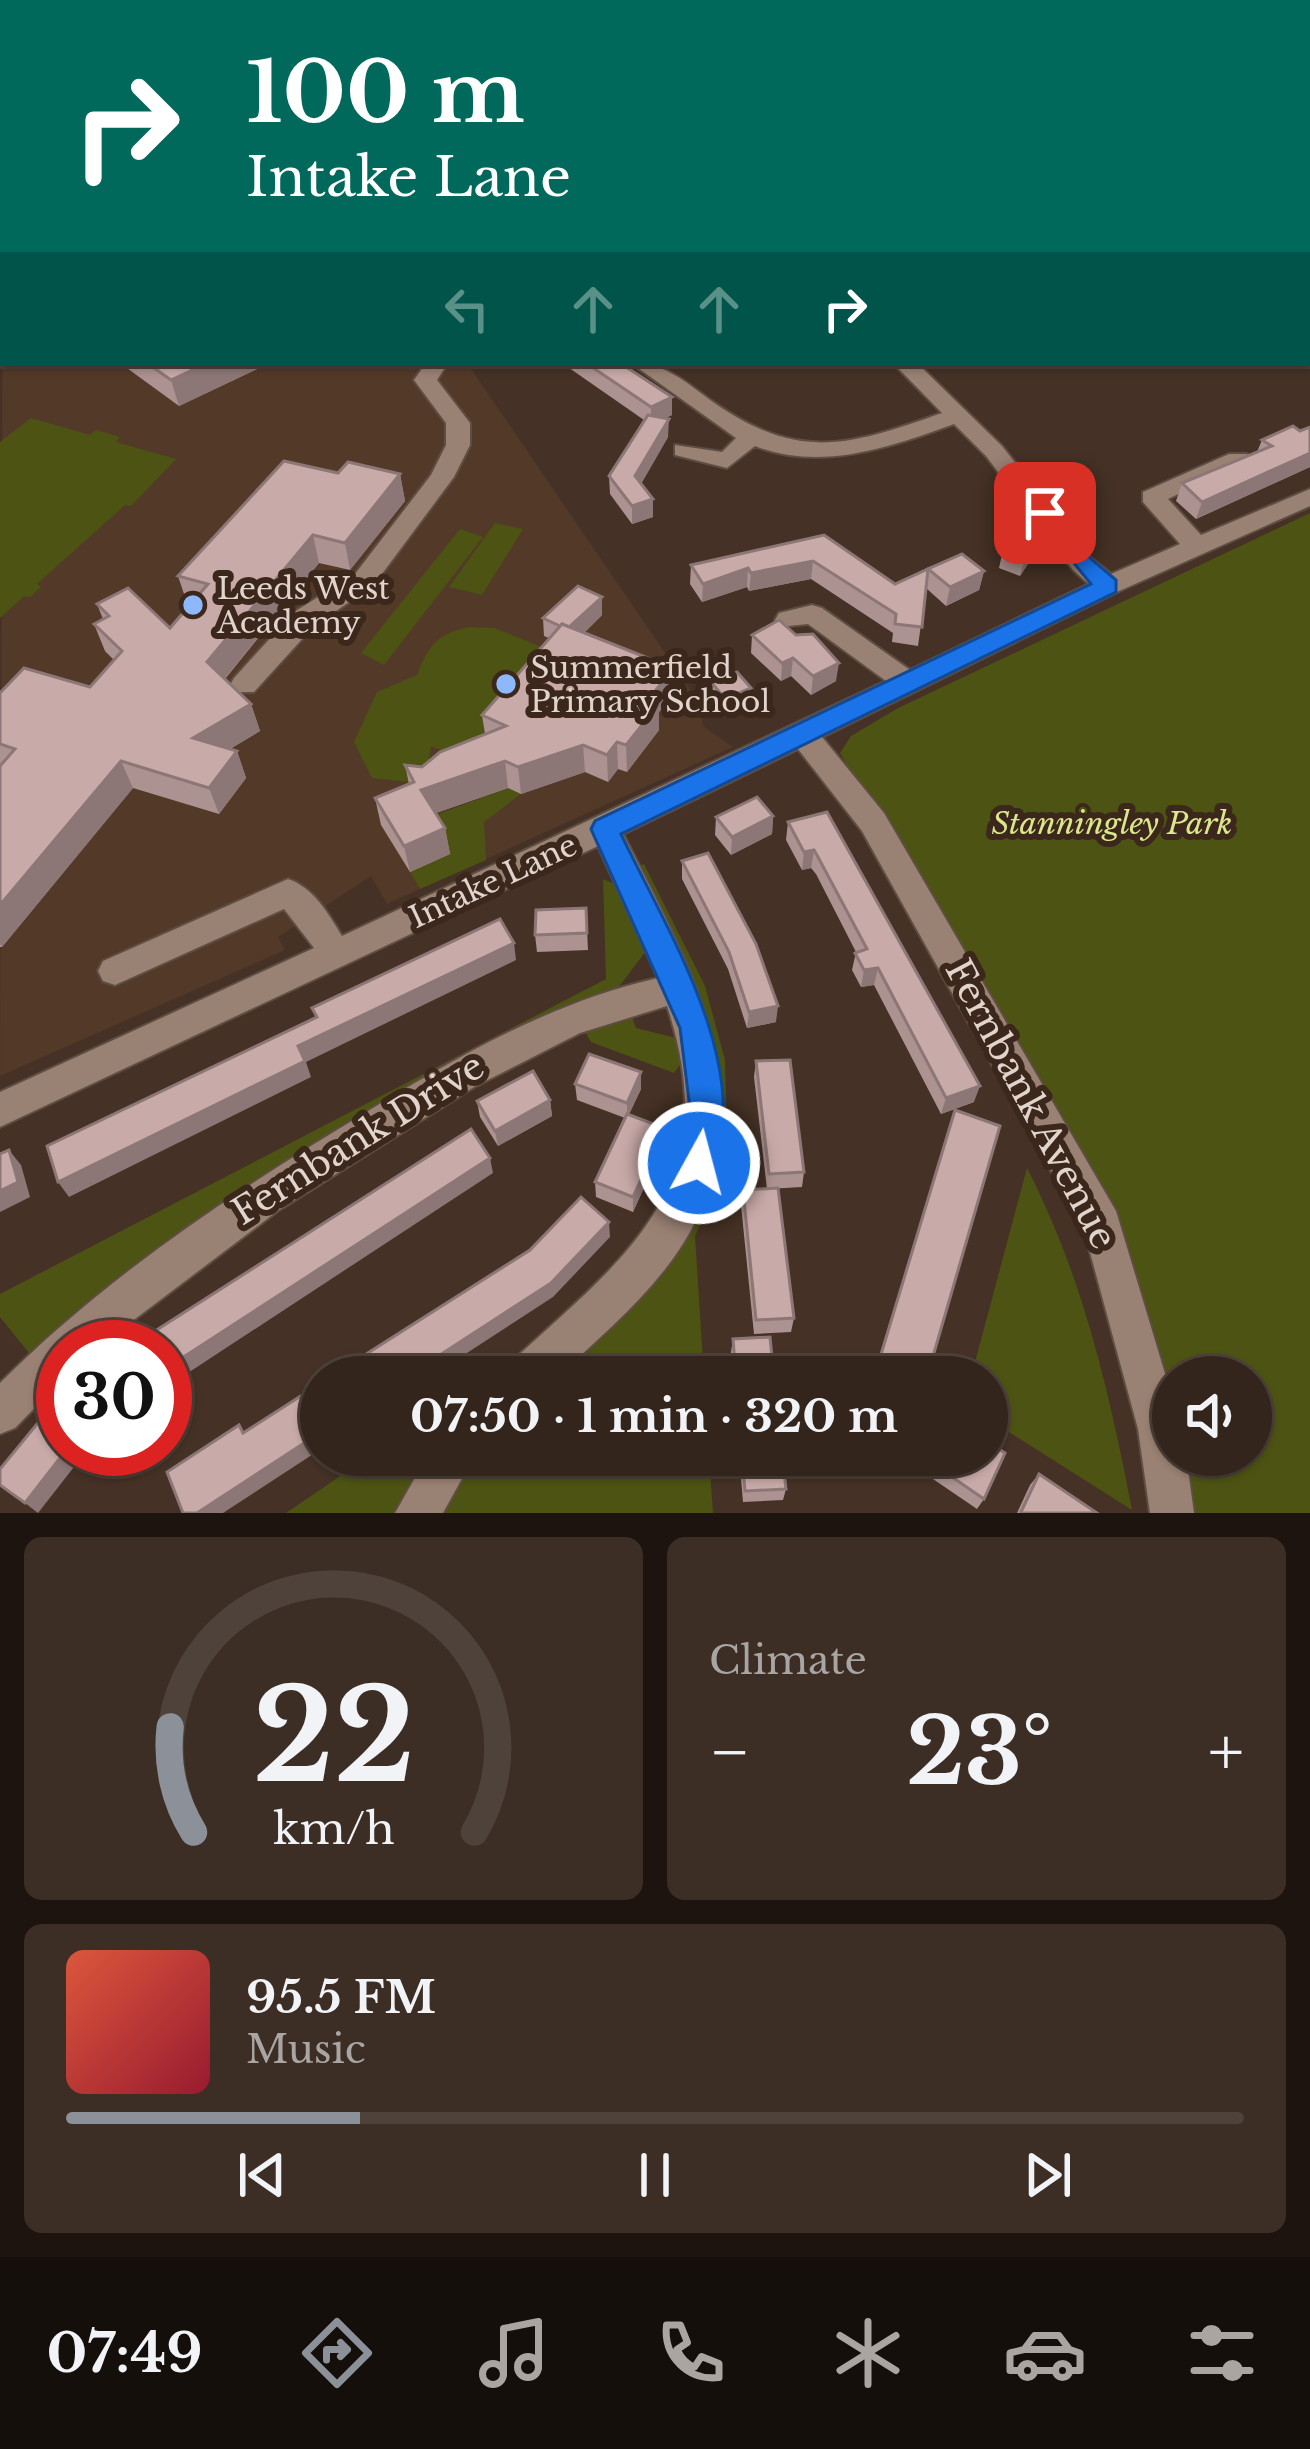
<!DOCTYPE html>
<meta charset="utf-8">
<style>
body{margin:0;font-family:"Libre Baskerville",serif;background:#3c2d25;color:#f1f3f6;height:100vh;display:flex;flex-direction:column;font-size:45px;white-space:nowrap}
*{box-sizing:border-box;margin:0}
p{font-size:39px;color:#a9a5a3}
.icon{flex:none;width:66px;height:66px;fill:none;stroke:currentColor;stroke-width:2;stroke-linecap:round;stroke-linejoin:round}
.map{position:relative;height:1513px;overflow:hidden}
.drawer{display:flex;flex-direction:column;gap:24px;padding:24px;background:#1d140f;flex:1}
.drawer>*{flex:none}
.banner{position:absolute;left:0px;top:0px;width:1311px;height:366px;box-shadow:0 3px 9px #0004,0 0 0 3px #4e423b;background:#00695c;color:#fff;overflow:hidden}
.tools{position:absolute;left:1152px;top:1356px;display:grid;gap:24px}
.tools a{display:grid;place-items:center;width:120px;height:120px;border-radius:50%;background:#34251c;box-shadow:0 3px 9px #0004,0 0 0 3px #4e423b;font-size:60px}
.speed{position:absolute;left:36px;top:1320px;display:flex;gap:24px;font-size:60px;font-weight:700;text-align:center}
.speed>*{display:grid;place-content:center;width:156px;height:156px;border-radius:50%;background:#34251c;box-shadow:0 3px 9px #0004,0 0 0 3px #4e423b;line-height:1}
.speed .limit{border:18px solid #d22;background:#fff;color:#111}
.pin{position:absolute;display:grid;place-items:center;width:102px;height:102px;color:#fff;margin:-51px;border-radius:24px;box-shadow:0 6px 18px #0006}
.me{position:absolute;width:132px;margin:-66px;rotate:7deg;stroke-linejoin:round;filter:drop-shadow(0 0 9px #0008)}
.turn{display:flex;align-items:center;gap:42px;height:252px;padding:0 48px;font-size:54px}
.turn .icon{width:156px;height:156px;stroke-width:2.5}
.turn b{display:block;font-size:84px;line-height:102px}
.lanes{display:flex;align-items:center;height:114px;padding:0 48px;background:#0003;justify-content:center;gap:60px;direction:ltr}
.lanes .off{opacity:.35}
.big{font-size:90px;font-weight:700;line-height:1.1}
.drawer .card{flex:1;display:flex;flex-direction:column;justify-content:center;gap:18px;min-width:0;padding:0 42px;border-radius:18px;background:#3c2d25}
.drawer .dial{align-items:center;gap:0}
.dial svg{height:312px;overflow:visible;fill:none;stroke:#4e423b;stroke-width:7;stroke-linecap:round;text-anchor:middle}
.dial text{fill:#f1f3f6;stroke:none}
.song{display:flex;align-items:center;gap:36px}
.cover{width:144px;height:144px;border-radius:18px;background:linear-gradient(135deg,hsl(10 70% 55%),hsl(350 70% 35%))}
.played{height:12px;border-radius:6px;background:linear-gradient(90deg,#8c9099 25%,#4e423b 25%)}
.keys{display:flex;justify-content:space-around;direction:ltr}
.heat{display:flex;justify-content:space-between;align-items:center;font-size:66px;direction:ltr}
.drawer .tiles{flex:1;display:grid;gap:24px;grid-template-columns:1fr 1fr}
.card:last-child{grid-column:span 2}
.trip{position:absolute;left:300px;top:1356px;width:708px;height:120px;border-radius:60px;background:#34251c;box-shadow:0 3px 9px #0004,0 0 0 3px #4e423b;font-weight:700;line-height:120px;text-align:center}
.dock{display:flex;height:192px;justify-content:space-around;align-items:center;background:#150f0b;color:#a9a5a3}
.dock .icon{width:84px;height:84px}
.dock .selected{color:#8c9099}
.dock b{font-size:54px;color:#f1f3f6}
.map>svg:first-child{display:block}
.built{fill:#533928}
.green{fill:#4d5312}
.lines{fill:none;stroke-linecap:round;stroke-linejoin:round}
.minor-casing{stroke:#5e4d42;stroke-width:4}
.major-casing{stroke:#5e4d42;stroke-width:4}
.minor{fill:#998173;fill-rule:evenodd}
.major{fill:#a98c5d;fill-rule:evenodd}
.wall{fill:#ac9290}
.shaded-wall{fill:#8c7776}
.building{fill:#c8aaa8;stroke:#8c7776;stroke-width:3}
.route{fill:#1a73e8;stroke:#114b97;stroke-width:3}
.poi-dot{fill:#8db9fc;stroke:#3b271b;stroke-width:4.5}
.labels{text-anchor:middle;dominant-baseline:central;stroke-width:12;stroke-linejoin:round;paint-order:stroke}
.poi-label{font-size:30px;fill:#e1d4cc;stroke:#3b271b;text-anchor:start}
.park-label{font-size:30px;font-style:italic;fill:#dce78b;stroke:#3b271b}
.street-label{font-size:30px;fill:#e1d4cc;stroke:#3b271b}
.near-street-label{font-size:36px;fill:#e1d4cc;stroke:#3b271b}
</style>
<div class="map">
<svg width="1310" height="1513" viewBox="0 0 1310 1513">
<rect width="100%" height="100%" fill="#453125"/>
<path class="built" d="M3,212V363H467L700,704L703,726L733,747L387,904L371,876L278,937L285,950L0,1076Z"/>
<g class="green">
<path d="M31,418L90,435L96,430L120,437L116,442L176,459L131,506L125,505L37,584L41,587L30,597L24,596L0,618V442Z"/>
<path d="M1310,513V1513H1192L1183,1455H1251V1377H1173V1412L1150,1321L1106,1202L840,753L851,736L898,708Z"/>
<path d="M495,523L523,529L482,595L449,587Z"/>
<path d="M460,529L483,537L384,665L361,653Z"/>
<path d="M470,627L494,628L547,649L475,749L461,743L452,755L431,746L425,784L372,778L354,742L377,692L417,675C428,646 437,633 470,627Z"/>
<path d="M508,788L521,794L484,822L486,860L420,889L410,872L450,854L428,818Z"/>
<path d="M644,864L705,986L725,1060L727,1136L712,1201L695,1236L704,1377H546L640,1290L715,1059L708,1019L689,973L635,868Z"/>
<path d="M603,879L617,885L646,951L612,996L33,1358L0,1317V1294L606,979Z"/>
<path d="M630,1012L636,1028L680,1039L684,1059L674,1073L591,1042L583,1028Z"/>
<path d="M1027,1168C1083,1277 1109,1390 1132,1510L987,1418V1377H971Z"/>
<path d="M371,1455H426L396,1513H286Z"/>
<path d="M477,1455H709L713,1513H442Z"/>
</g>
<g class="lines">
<defs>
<g id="minor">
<path d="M870,0H886L869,3Z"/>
<path d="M1086,0H1104L1106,3H1088Z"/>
<path d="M1310,26V36L1308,37V27Z"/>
<rect x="0" y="44" width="3" height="10"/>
<rect x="0" y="88" width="3" height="10"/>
<rect x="0" y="146" width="3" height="10"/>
<rect x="1308" y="273" width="2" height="12"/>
<path d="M426,363H448L437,380L470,423V445L454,477L373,586L314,626L254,692H234L230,685L234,678L294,612L355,574L431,475L446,445V423L414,380Z"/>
<path d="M631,363C666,363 685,382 713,402C799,462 848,446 942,413L893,363H917L1002,446L1091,558L1111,574L1180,544L1143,502V492L1229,454H1247L1250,459L1168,499L1201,535L1310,489V506L1117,592L822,737L884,813L1116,1211L1173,1400V1455H1186L1194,1513H1150L1138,1429L1084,1230L862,831L798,749L623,834C692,970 777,1115 672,1260C640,1304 597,1340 557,1377H505L511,1362C631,1252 726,1186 667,1006L580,1033L474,1087L279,1210L98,1347H63V1379L15,1428L0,1434V1383C106,1277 232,1193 360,1116C453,1059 551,1002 658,978L598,846L0,1127V1092L314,948L284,909L115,985L103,981L98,971L103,961L288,879C314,888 328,913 342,936L886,681L808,624L779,627L775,620L779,613L812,605L822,608L910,670L1089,584L1073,570L986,456L954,424C891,447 820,472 755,446L727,468L675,455V445L722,452L736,438Z"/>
<path d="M428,1455H475L443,1513H395Z"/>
</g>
<rect id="major" x="1308" y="252" width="2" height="12"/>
</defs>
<use href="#minor" class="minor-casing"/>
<use href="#major" class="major-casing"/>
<use href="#minor" class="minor"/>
<use href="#major" class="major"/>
</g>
<g class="wall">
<path d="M305,0H543L551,3H306Z"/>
<path d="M564,0H858L862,3H564Z"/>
<path d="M1308,70L1310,71V237L1308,236Z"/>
<path d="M120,363H270L179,406Z"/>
<path d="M562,363H620L672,415L665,418L668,437L641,484L653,517L632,524L610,494L609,476L644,420Z"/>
<path d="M1310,427V467L1196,519L1176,501L1182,483L1257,452L1262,440Z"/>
<path d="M338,473L400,474L405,501L350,570L319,563L225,679L251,704L260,731L230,749L237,751L246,778L219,814L133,788L2,947H0V693L90,687L114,660L105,651L94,624L103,619L97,604L170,628L191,604L187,603L178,576Z"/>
<path d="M1044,528L1039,547L1020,576L999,568L1003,550Z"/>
<path d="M824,535L895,584L928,569L984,571L979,590L946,606L926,588L918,646L892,642L893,633L811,579L749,591L747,587L702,602L690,584L691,565Z"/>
<path d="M602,597V615L584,633L673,695L659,712V730L627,772L618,769L608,782L585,772L521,794L508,788L436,813L445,828L450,854L410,872L381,825L375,798L409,784L405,765L422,767L485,734L482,715L549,638L544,636L543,618Z"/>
<path d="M752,635L836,681L811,695L791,676L781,681L751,653Z"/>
<path d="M712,683L751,688L750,706L724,717L711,701Z"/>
<path d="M827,812L974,1102L941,1114L874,985L861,987L852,970L856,952L816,874L811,868L802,870L786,840L788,822Z"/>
<path d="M773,816L772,834L731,855L715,835L716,817Z"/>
<path d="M682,861L776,1022L747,1028L728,969L682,879Z"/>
<path d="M586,908L588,950L537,952L535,935Z"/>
<path d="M756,1061L804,1172L802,1187L767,1189L754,1077Z"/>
<path d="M641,1072V1089L629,1114L659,1126V1142L657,1159L633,1212L596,1197L595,1182L625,1118L577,1100L575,1084Z"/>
<path d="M550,1100L552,1116L498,1146L480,1117L477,1101Z"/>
<path d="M955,1110L927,1377H882L874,1374Z"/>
<path d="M743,1190L794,1318L791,1332L754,1334L741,1205Z"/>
<path d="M733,1339L774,1377H733L731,1352Z"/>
<path d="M739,1455H782L786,1489L783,1500L743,1502Z"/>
<path d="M916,1455H987L984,1499L977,1509L911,1464Z"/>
<path d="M1039,1474L1097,1513H1017L1030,1485Z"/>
</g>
<g class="shaded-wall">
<path d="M256,0H289V2L248,3Z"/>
<path d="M207,363H270L179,406L171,380Z"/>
<path d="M672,397V415L651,425V407Z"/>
<path d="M669,419L668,437L635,494V476Z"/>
<path d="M1310,453V467L1196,519L1202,502Z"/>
<path d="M400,474L405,501L350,570L345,543Z"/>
<path d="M653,499V517L632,524V506Z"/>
<path d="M1044,528L1039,547L1020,576L1025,558Z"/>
<path d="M313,535L319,563L216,689L207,662Z"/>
<path d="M813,561L811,579L749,591L751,573Z"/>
<path d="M748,568L747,587L702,602L703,584Z"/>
<path d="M984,571L979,590L946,606L950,587Z"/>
<path d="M602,597V615L568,648L567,629Z"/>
<path d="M793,658L791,676L781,681L782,663Z"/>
<path d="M839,663L836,681L811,695L813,676Z"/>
<path d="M673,668V695L659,712V730L627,772L626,745L649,699Z"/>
<path d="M751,688L750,706L724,717L725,699Z"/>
<path d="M251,704L260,731L202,765L193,738Z"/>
<path d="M617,742L618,769L608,782L607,755Z"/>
<path d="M583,745L585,772L521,794L518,767Z"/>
<path d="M237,751L246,778L219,814L209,788Z"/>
<path d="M121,761L133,788L2,947L0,944V905Z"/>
<path d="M505,761L508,788L427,816L421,790Z"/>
<path d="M773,816L772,834L731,855L732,837Z"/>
<path d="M445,828L450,854L410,872L404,846Z"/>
<path d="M814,850L811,868L802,870L804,852Z"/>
<path d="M514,943L516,960L306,1062L311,1077L69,1197L58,1182L298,1046Z"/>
<path d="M878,968L874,985L861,987L864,970Z"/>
<path d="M778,1006L776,1022L747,1028L749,1012Z"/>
<path d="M641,1072V1089L627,1119V1103Z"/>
<path d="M980,1086L974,1102L941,1114L946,1098Z"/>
<path d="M550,1100L552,1116L498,1146L495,1131Z"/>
<path d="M659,1126L657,1159L633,1212V1197Z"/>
<path d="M9,1150L21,1165L30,1197L0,1212V1191Z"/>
<path d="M490,1158L493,1173L165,1388V1369Z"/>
<path d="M609,1222L610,1237L553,1297L430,1377H406Z"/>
<path d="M321,1432V1449L223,1513H197Z"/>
<path d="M67,1449H88L38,1513L25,1503Z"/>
</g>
<g class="building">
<path d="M0,0H256L248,3H3V31L0,26Z"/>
<path d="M323,0H543L551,3H331Z"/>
<path d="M664,0H858L862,3H664Z"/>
<path d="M899,0H925L923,3H898Z"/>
<path d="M972,0H1094L1096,3H976Z"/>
<path d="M1202,0H1304L1310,3V9H1308V3H1207Z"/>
<path d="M1308,70L1310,71V213L1308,211Z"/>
<path d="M147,363H207L171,380Z"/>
<path d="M586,363H620L672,397L651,407Z"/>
<path d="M648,415L669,419L635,476L653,499L632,506L609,476Z"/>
<path d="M1293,426L1300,431L1310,427V453L1202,502L1182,483L1272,446L1262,440Z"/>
<path d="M284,461L338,473L348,462L400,474L345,543L313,535L207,662L251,704L193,738L237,751L209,788L121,761L0,905V766L15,749L0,744V693L24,668L90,687L122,651L94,624L109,616L97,604L128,588L170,628L208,584L178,576Z"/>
<path d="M1029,510L1044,528L1025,558L1003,550Z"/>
<path d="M824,535L895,584L928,569L922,627L895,624L896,614L813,561L751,573L748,568L703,584L691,565Z"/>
<path d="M962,554L984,571L950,587L928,569Z"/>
<path d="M578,586L602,597L569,627L562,624L560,626L543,618Z"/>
<path d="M779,620L796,635L813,634L839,663L813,676L793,658L782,663L752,635Z"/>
<path d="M562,624L673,668L649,699L660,703L626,745L617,742L607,755L583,745L518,767L505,761L421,790L445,828L404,846L375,798L414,782L405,765L422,767L440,752L506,726L482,715Z"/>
<path d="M737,672L751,688L725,699L712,683Z"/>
<path d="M757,797L773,816L732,837L716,817Z"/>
<path d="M827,812L980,1086L946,1098L878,968L864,970L855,953L867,949L818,857L814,850L804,852L788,822Z"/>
<path d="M708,853L756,944L778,1006L749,1012L729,952L682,861Z"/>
<path d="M586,908L587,933L535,935L536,910Z"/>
<path d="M500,919L514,943L298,1046L305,1061L58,1182L47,1146L317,1017L312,1008Z"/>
<path d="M589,1054L641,1072L627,1103L575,1084Z"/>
<path d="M790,1060L804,1172L769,1174L756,1061Z"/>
<path d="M533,1071L550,1100L495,1131L477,1101Z"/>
<path d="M955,1110L1000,1126L927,1377H918L879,1361Z"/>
<path d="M627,1114L659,1126L652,1142L657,1144L633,1197L595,1182Z"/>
<path d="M471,1129L490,1158L165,1369V1347H130Z"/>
<path d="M9,1150L18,1182L0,1191V1154Z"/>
<path d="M778,1188L794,1318L756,1320L743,1190Z"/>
<path d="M581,1197L609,1222L551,1283L406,1377H330L530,1250Z"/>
<path d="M770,1337L774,1377H736L733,1339Z"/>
<path d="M321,1383V1432L197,1513H183L167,1472L239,1425L243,1433Z"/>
<path d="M46,1413L63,1425V1449H67L25,1503L0,1485V1469Z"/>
<path d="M987,1441L1005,1453L984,1499L920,1455H987Z"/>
<path d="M742,1455H782L786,1489L745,1491Z"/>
<path d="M1039,1474L1097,1513H1022L1021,1512Z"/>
</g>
<path class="route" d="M1045,506L1053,508L1091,559L1116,580V592L621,834C665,927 757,1070 711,1175L699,1179L687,1175L682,1163L690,1109L680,1028L591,829L595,821L1091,584L1033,513Z"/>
<g class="poi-dot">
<circle cx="193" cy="605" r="12"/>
<circle cx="506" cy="684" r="12"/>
</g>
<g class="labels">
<g class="poi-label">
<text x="217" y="588">Leeds West<tspan x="217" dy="34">Academy</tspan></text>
<text x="530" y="667">Summerfield<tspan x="530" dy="34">Primary School</tspan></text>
</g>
<g class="park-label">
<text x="1112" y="823">Stanningley Park</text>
</g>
<g class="street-label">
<text transform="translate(493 881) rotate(-25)">Intake Lane</text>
</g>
<g class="near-street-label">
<text transform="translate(1031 1104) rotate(62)">Fernbank Avenue</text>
<text transform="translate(358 1139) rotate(-32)">Fernbank Drive</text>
</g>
</g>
</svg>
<div class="tools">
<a><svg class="icon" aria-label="sound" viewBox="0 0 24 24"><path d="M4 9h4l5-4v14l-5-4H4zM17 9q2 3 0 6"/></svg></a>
</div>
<div class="speed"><div class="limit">30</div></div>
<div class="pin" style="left:1045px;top:513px;background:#d93025"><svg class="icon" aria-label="arrive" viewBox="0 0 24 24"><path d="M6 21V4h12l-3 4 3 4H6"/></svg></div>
<svg class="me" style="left:699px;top:1163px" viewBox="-20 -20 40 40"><circle r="17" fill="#1a73e8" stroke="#fff" stroke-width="3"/><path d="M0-11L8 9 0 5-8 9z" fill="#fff"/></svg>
<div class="trip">07:50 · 1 min · 320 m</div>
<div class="banner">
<div class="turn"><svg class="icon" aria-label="right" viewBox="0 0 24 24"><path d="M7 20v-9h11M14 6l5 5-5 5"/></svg><div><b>100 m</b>Intake Lane</div></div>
<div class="lanes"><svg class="icon off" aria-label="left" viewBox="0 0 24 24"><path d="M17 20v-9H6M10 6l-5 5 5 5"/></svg><svg class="icon off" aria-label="ahead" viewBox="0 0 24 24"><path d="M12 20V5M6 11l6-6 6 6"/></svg><svg class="icon off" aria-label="ahead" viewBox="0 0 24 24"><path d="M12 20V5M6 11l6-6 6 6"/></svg><svg class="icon" aria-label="right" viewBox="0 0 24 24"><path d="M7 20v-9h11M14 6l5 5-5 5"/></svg></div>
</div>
</div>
<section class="drawer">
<div class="tiles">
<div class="card dial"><svg viewBox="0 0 100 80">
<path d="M14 69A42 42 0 1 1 86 69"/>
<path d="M14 69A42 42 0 0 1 8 42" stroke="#8c9099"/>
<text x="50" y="56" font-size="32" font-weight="700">22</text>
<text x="50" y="72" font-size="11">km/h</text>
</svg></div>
<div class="card"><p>Climate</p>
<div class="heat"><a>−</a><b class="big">23°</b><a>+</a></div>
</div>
<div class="card">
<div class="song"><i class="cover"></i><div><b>95.5 FM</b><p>Music</p></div></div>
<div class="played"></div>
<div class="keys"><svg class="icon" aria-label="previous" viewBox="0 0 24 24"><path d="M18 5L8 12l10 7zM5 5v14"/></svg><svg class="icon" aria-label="pause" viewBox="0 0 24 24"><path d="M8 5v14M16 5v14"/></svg><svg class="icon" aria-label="next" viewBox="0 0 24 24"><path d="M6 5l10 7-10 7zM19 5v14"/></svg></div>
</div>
</div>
</section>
<nav class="dock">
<b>07:49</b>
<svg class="icon selected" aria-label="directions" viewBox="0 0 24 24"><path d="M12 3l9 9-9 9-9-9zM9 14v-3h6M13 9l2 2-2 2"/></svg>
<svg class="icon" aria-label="music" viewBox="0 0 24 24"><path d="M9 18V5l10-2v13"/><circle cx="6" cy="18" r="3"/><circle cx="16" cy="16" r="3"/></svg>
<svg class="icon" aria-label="phone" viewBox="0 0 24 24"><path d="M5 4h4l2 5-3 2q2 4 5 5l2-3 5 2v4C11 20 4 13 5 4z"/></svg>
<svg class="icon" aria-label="climate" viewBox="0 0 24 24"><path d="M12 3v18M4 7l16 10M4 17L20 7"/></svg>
<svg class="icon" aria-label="car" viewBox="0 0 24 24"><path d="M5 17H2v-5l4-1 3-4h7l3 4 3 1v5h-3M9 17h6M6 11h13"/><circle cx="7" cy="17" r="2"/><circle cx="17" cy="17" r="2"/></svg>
<svg class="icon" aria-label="filters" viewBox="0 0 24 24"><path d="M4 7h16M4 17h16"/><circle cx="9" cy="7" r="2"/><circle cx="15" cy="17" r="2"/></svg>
</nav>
